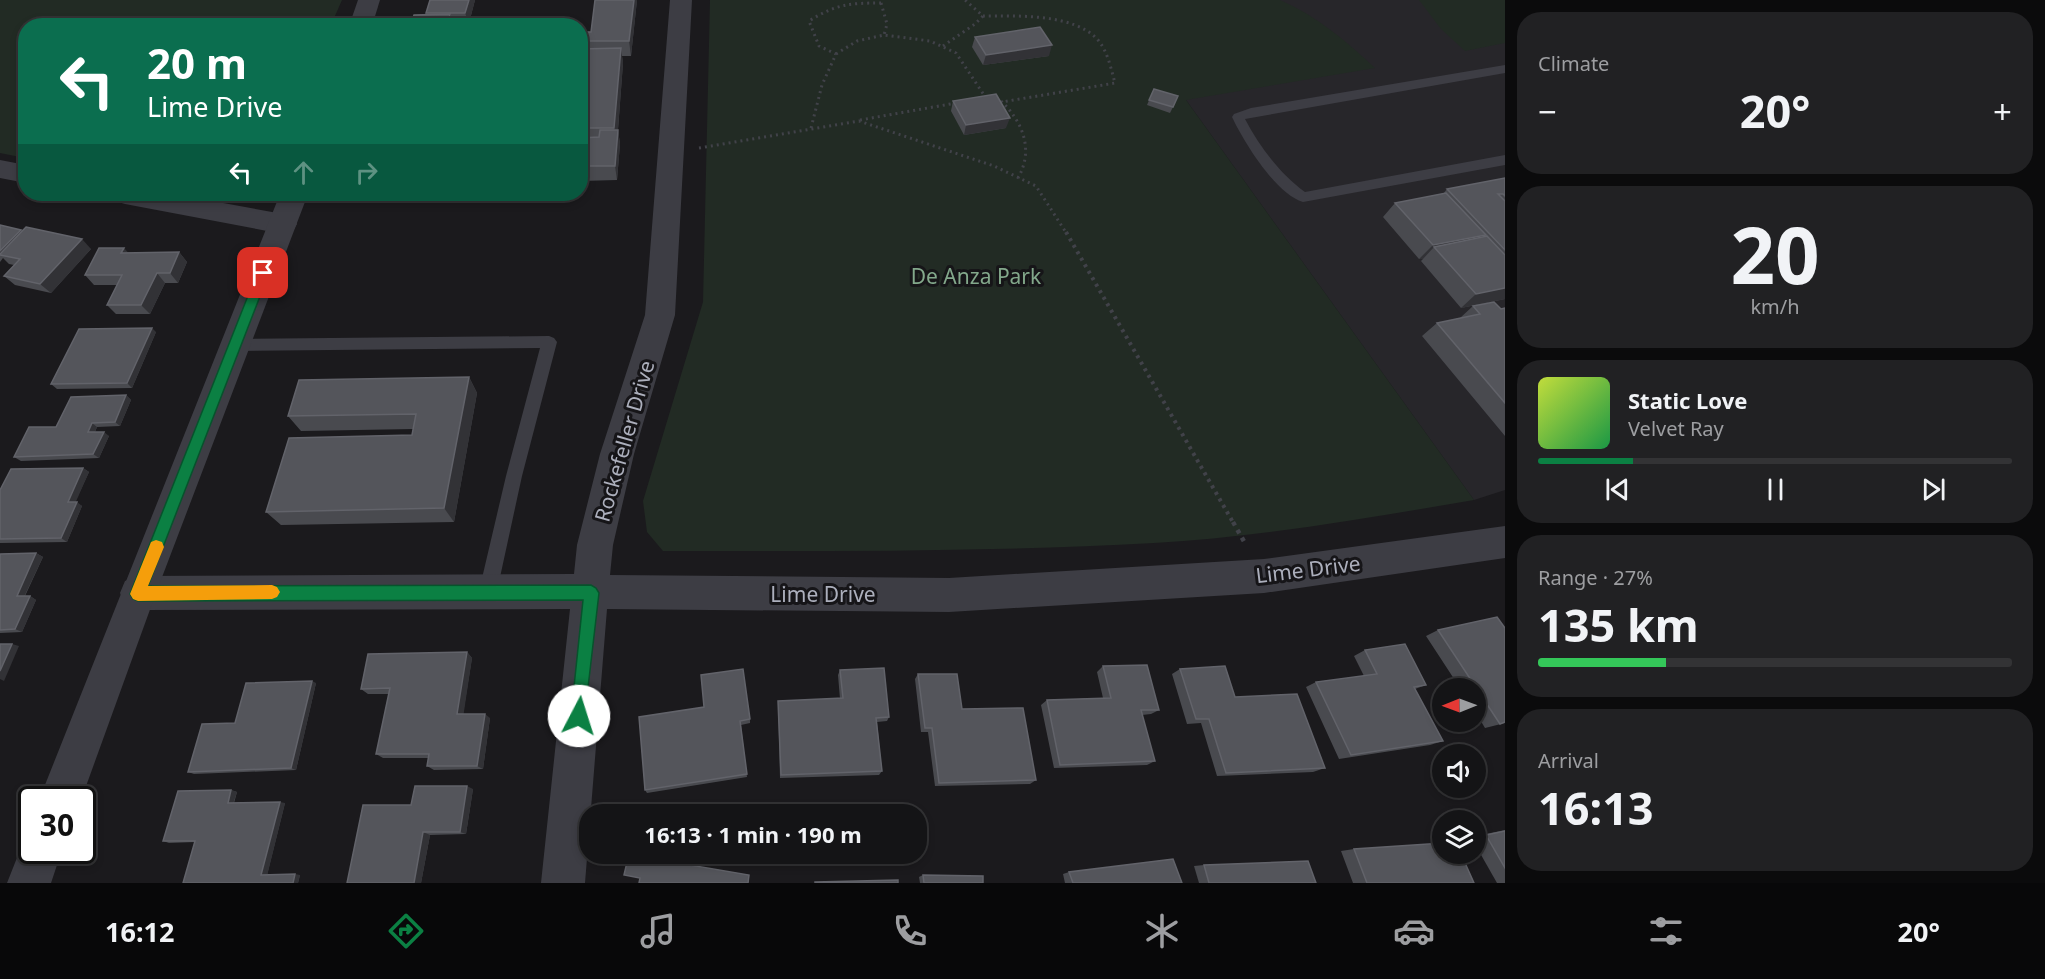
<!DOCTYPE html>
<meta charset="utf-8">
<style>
body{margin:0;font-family:"Noto Sans",sans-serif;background:#212123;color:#f1f3f6;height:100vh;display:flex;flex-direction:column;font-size:22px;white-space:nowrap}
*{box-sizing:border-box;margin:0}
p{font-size:20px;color:#9d9ea1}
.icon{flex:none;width:33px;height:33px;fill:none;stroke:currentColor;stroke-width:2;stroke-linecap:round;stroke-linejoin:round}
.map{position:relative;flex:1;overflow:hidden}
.drawer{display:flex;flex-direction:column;gap:12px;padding:12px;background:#0b0b0c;width:540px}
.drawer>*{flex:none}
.hud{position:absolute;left:18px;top:18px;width:570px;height:183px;border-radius:24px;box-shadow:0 3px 9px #0003,0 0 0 2px #333335;background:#0b6e4f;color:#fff;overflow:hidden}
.needle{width:39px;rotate:269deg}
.fabs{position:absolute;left:1432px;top:678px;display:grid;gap:12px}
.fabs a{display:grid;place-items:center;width:54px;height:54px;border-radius:50%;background:#141416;box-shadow:0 3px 9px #0003,0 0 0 2px #333335;font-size:30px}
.speed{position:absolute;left:18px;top:786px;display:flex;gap:12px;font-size:30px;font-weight:700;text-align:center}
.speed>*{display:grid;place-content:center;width:78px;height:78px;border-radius:50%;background:#141416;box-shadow:0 3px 9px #0003,0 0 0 2px #333335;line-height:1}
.speed .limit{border:3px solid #111;border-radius:9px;background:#fff;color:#111}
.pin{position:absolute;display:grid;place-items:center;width:51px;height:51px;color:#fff;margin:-26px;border-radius:12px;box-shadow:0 3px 9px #0006}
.me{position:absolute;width:66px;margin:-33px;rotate:5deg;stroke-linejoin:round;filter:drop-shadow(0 0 4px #0008)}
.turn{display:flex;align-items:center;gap:21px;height:126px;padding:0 30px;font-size:27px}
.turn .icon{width:78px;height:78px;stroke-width:2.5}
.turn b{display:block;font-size:42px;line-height:51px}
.lanes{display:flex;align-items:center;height:57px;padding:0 30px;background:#0003;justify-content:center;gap:30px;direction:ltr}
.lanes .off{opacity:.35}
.big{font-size:45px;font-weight:700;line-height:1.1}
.drawer .tile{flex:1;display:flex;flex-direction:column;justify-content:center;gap:9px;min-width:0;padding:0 21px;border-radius:24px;background:#212123}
.drawer .dial{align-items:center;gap:0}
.dial b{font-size:78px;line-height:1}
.song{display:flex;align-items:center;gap:18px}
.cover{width:72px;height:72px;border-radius:9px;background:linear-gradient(135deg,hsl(70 70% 55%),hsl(140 70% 35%))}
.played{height:6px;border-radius:3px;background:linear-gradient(90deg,#0b8043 20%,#333335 20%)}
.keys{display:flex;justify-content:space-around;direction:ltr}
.heat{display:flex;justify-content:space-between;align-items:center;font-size:33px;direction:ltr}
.charge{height:9px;border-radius:4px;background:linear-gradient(90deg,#34c759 27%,#333335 0)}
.trip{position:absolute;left:579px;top:804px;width:348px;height:60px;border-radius:24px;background:#141416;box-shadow:0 3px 9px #0003,0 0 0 2px #333335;font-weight:700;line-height:60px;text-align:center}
.menu{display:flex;height:96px;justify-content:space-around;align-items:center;background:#080809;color:#9d9ea1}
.menu .icon{width:42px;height:42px}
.menu .on{color:#0b8043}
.menu b{font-size:27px;color:#f1f3f6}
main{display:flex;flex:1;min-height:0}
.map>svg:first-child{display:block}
.built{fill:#27262a}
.green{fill:#222b24}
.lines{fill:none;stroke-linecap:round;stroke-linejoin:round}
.path-far2{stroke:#414249;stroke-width:3;stroke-dasharray:2 4;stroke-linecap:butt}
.path-far1{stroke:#414249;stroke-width:4;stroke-dasharray:3 4.5;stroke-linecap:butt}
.path{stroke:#414249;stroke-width:4.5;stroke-dasharray:4 5;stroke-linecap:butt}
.service{fill:#3d3d44;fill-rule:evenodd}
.minor{fill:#3d3d44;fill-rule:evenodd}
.tertiary{fill:#3d3d44;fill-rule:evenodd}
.wall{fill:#494a4f}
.shaded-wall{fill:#323236}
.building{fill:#54555b;stroke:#62636a;stroke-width:1.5}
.route{fill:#0b8043;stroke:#07532c;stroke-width:1.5}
.slow{fill:#f59e0b}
.labels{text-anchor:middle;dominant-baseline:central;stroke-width:6;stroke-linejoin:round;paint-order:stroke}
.park-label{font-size:21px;fill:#83a88b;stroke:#161518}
.street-label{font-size:21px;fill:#acafbc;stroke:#161518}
</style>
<main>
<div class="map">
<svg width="1505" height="883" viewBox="0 0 1505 883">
<rect width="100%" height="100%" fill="#1b1a1d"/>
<path class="built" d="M1114,0H1505V490L1474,500Z"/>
<g class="green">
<path d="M0,0H342L331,25L26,26L25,158L0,153Z"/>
<path d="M710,0H1280C1317,16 1346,41 1375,68L1186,100L1474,500C1368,518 1261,537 1154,543C990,552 826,551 663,551L647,532L643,501L703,302Z"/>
<path d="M1419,0H1505V43L1465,51L1441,29Z"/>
</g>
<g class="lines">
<g class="path-far2">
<path d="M881,3L887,24L884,35"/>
<path d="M983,16C1016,16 1074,13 1098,40C1108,52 1111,69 1115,83L1002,102"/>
<path d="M943,46L975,24L983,16L965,0"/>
<path d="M836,54L857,41L884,35L930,41L956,53L986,98H984"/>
<path d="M1001,101C1023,122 1034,150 1018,178"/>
<path d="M860,120L956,103"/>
<path d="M811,128L822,85L836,54L819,46L809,21C836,4 850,3 881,3L884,0"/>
<path d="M699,148L859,121L994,166L1036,186L1067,234"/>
</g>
<path class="path-far1" d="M1066,232L1234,524"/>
<path class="path" d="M1233,522L1246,545"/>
<g class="service">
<path d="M1505,65V73L1245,119C1259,146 1280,174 1305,192L1505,155V165L1303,202C1275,193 1244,142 1232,117L1234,114L1251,108Z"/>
<path d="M549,336L554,338L557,342L522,476L497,591L494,597L488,600L482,597L479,591L506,476L540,348L236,351L231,349L228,345L231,341L236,339Z"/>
</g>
<g class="minor">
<path d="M670,0H692L675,315L634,454L613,545L610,575L949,578L1264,559L1505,526V558L1264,593L949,612L607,609L585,883H541L570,609L138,610L125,605L120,593L125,581L138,576L574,574L577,545L600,454L645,315Z"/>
<path d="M0,160L26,165V183L0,178Z"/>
<path d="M112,194H174L283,214L293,217L297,224L293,231L283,234L125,204L115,201Z"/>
</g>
<g class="tertiary">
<path d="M358,0H380L372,26H349Z"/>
<path d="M280,194H308L156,593L81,800H39Z"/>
<path d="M32,833V850H62L51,883H7L26,835Z"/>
</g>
</g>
<g class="wall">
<path d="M430,0H475L469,23H453L426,14Z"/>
<path d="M637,0L631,56H622L623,63L618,130L620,144L617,180L580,181V32H591Z"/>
<path d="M975,37L1049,56L983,65L972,47Z"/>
<path d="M1154,89L1173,107L1170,113L1147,105Z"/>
<path d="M953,101L1006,128L964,135L951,111Z"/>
<path d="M1505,178V299L1461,308L1421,261L1423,259H1419L1383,217L1395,203L1443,194L1447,189Z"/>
<path d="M0,225L21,230L91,249L51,293L15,285L4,276L14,265L9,264L3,258L0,262Z"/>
<path d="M179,252L187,262L178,283H165L150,314H116L107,305L117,285H94L85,275L129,253Z"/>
<path d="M1473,306L1501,309L1505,308V436L1422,336L1437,323L1460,318Z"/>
<path d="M156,332L132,388L57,389L51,384Z"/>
<path d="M469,377L477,393L454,522L281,525L266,512L412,435L413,429L301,431L288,416Z"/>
<path d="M126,395L131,400L120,426L97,427L95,432L109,436L99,458L21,461L14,457L56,427Z"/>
<path d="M83,468L89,472L75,502L82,506L67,542L0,543V490Z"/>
<path d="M36,553L43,557L25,596H30L36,600L22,632L0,633V554Z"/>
<path d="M1505,628V723L1485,728L1476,713V688H1460L1426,636L1438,630Z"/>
<path d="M1365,650L1426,685L1415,689L1443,741L1430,745L1339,759L1306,687L1316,682L1364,676L1354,656Z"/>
<path d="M467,652L472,658L463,714L490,718L483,769L434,770L427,766L429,758H383L376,754L389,694H368L361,689Z"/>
<path d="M1103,666L1159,710L1151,714L1142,715L1155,761L1147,765L1054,768L1041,705L1047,700L1103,698L1097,672Z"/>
<path d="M1180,669L1235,697L1325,768L1313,772L1217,776L1201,723L1187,724L1172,674Z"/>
<path d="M840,670L889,717L887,721L877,722L882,771L879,775L780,778L778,701L840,699L838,675Z"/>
<path d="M918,674L962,709L1036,780L1030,784L935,786L928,732H921L915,679Z"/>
<path d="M316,683L296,770L194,774L188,772L235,723Z"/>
<path d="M639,717L750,719V723L741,725L747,777L647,793L645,790Z"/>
<path d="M473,789L466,834L430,835L421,883L411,805Z"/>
<path d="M231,790L237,792L234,803H285L267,875H300L298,883H183L195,842L169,843L163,841Z"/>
<path d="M1505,830V883H1497L1476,846V836Z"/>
<path d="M1354,849L1474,883H1353L1341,851Z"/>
<path d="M1204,865L1316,883H1199L1194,866Z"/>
<path d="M1069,872L1182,883H1065L1063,874Z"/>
<path d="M923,875L983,883H920L919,877Z"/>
</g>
<g class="shaded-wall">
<path d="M469,0H475L469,23L465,13Z"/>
<path d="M634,0H637L631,56L629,41Z"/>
<path d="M450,14L454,26H447Z"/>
<path d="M1052,45L1049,56L983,65L986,55Z"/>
<path d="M621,48L623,63L617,142L614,128Z"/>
<path d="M1010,118L1006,128L964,135L966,125Z"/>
<path d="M618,130L620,144L617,180L615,166Z"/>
<path d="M21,230L26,235L0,255V251Z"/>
<path d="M1486,235L1472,249L1434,247L1423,259H1419L1433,245Z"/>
<path d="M82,239L91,249L51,293L40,284Z"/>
<path d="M124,248L133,258L121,253Z"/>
<path d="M179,252L187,262L178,283L170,273Z"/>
<path d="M157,273L165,283L150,314L141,305Z"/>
<path d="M1505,288V299L1461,308L1476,294Z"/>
<path d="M152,328L156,332L132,388L127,383Z"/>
<path d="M469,377L477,393L454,522L444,508Z"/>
<path d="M126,395L131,400L120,426L115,422Z"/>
<path d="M92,423L97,427L93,436L88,432Z"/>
<path d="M104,432L109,436L99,458L93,454Z"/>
<path d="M83,468L89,472L74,506L68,502Z"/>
<path d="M77,502L82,506L67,542L61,538Z"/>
<path d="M36,553L43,557L23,599L17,596Z"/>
<path d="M30,596L36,600L22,632L15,629Z"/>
<path d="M12,644L19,646L4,681L0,679V671Z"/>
<path d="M467,652L472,658L463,718L457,714Z"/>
<path d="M312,681L316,683L296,770L291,768Z"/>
<path d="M485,714L490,718L483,769L477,766Z"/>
<path d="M467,786L473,789L466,834L460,832Z"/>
<path d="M231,790L237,792L233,804L228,803Z"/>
<path d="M280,802L285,803L267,876L261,875Z"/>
<path d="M423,832L430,835L421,883H414Z"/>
<path d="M680,854H682L680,865L678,863Z"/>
<path d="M295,874L300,875L298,883H293Z"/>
</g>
<g class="building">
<path d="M430,0H469L465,13H426Z"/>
<path d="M595,0H634L629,41H580V32H591Z"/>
<path d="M450,14L447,26H410L414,15Z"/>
<path d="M1040,27L1052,45L986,55L975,37Z"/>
<path d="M621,48L614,128H580V49Z"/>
<path d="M1154,89L1178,96L1173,107L1149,100Z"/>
<path d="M996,94L1010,118L966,125L953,101Z"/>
<path d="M600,130H618L615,166H580V138L599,137Z"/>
<path d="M1505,178V196L1503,194H1498L1505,201V250L1447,189Z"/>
<path d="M1446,193L1486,235L1433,245L1395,203Z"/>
<path d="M0,225L21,230L0,251Z"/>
<path d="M26,227L82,239L40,284L4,276L20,259L0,255V254Z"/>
<path d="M1487,236L1505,255V288L1476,294L1434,247Z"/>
<path d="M99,248H124L121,253L179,252L170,273H157L141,305H107L122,275H85Z"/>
<path d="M1494,302L1501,309L1505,308V403L1437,323L1480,314L1473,306Z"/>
<path d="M152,328L127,383L51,384L79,329Z"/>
<path d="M469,377L444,508L266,512L289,438L412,435L416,414L288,416L299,380Z"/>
<path d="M126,395L115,422L92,423L88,432H104L93,454L14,457L29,427H56L71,397Z"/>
<path d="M83,468L68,502H77L61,538L0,539V490L11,469Z"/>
<path d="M36,553L17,596H30L15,629L0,630V554Z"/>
<path d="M1497,617L1505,628V722L1500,724L1438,630Z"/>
<path d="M0,644H12L0,671Z"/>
<path d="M1405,644L1426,685L1414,687L1443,741L1351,755L1316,682L1377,674L1365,650Z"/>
<path d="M467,652L457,714H485L477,766H427L429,754H376L390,688L361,689L368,654Z"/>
<path d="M1147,665L1159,710H1141L1155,761L1060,765L1047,700L1111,698L1103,666Z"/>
<path d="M1225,666L1235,697L1297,694L1325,768L1226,773L1209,719H1196L1180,669Z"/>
<path d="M884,668L889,717L876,718L882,771L781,775L778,701L843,698L840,670Z"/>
<path d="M743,669L750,719L740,721L747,774L645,790L639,717L704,707L701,675Z"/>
<path d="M918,674H957L962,709L1023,708L1036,780L939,783L932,728H925Z"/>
<path d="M312,681L291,768L188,772L202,724L235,723L246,683Z"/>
<path d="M415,786H467L460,832H423L414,883H347L363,805H411Z"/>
<path d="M231,790L228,803L280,802L261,875L295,874L293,883H183L195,841H163L178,791Z"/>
<path d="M1505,831V868L1486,835Z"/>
<path d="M1443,843V854H1461L1474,883H1367L1354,849Z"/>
<path d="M629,854H680L678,863L749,875L748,883H639L640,878L624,875Z"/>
<path d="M1173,859L1182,883H1073L1069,872Z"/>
<path d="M1308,861L1316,883H1209L1204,865Z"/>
<path d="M923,875L983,876V883H924Z"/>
<path d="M898,880V883H815V882Z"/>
</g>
<path class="route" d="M263,269L269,273L148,586L591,585L596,588L599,593L584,722L579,724L573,722L571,716L583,600L138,601L133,599L130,594L257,273Z"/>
<path class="slow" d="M156,540L162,542L164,547L148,586L272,585L277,587L280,592L277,597L272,599L138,601L133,599L130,594L149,547L151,542Z"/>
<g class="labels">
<g class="park-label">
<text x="976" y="276">De Anza Park</text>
</g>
<g class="street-label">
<text transform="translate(624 441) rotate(-74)">Rockefeller Drive</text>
<text transform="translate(1308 569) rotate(-7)">Lime Drive</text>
<text x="823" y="594">Lime Drive</text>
</g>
</g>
</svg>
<div class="fabs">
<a><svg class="needle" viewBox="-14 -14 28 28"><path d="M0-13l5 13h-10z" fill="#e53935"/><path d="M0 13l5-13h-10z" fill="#9d9ea1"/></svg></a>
<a><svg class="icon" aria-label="sound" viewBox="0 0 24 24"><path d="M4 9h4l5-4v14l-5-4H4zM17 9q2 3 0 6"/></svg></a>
<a><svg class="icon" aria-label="layers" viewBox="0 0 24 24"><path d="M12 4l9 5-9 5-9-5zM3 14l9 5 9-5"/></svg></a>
</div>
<div class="speed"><div class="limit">30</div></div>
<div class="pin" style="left:263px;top:273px;background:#d93025"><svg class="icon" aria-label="arrive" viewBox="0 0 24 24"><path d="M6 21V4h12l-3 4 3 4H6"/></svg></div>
<svg class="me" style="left:579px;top:716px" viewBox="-20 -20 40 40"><circle r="19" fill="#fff"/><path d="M0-13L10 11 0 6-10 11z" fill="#0b8043"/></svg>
<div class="trip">16:13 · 1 min · 190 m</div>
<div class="hud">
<div class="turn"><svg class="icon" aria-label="left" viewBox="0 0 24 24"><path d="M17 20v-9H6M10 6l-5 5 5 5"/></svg><div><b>20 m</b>Lime Drive</div></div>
<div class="lanes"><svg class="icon" aria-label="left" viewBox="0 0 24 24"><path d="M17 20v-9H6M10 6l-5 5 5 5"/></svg><svg class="icon off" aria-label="ahead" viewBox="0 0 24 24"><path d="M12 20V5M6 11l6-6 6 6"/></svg><svg class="icon off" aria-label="right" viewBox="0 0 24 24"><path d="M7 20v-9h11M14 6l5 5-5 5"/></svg></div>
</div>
</div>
<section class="drawer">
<div class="tile"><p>Climate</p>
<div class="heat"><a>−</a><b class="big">20°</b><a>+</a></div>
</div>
<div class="tile dial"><b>20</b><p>km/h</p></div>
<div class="tile">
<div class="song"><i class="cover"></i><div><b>Static Love</b><p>Velvet Ray</p></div></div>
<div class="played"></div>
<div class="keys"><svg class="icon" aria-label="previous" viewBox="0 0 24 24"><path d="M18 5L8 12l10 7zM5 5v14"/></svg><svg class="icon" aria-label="pause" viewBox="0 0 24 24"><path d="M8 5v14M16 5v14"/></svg><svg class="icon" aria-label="next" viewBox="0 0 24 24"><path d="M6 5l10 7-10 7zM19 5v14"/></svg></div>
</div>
<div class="tile"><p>Range · 27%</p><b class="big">135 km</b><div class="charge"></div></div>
<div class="tile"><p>Arrival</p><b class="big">16:13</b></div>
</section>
</main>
<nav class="menu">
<b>16:12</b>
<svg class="icon on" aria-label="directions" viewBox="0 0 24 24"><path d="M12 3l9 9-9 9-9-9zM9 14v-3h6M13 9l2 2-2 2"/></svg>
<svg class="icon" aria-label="music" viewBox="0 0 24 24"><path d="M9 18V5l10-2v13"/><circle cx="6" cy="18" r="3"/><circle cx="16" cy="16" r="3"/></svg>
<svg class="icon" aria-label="phone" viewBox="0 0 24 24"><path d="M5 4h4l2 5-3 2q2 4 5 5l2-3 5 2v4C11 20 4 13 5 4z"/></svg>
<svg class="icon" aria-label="climate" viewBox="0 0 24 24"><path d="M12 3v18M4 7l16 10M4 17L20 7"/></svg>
<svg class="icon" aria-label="car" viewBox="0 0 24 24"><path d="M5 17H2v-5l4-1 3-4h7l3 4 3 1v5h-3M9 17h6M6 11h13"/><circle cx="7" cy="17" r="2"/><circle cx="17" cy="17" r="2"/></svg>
<svg class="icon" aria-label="filters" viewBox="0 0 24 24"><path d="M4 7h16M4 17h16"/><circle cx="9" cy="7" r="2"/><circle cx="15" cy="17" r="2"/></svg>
<b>20°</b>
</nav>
